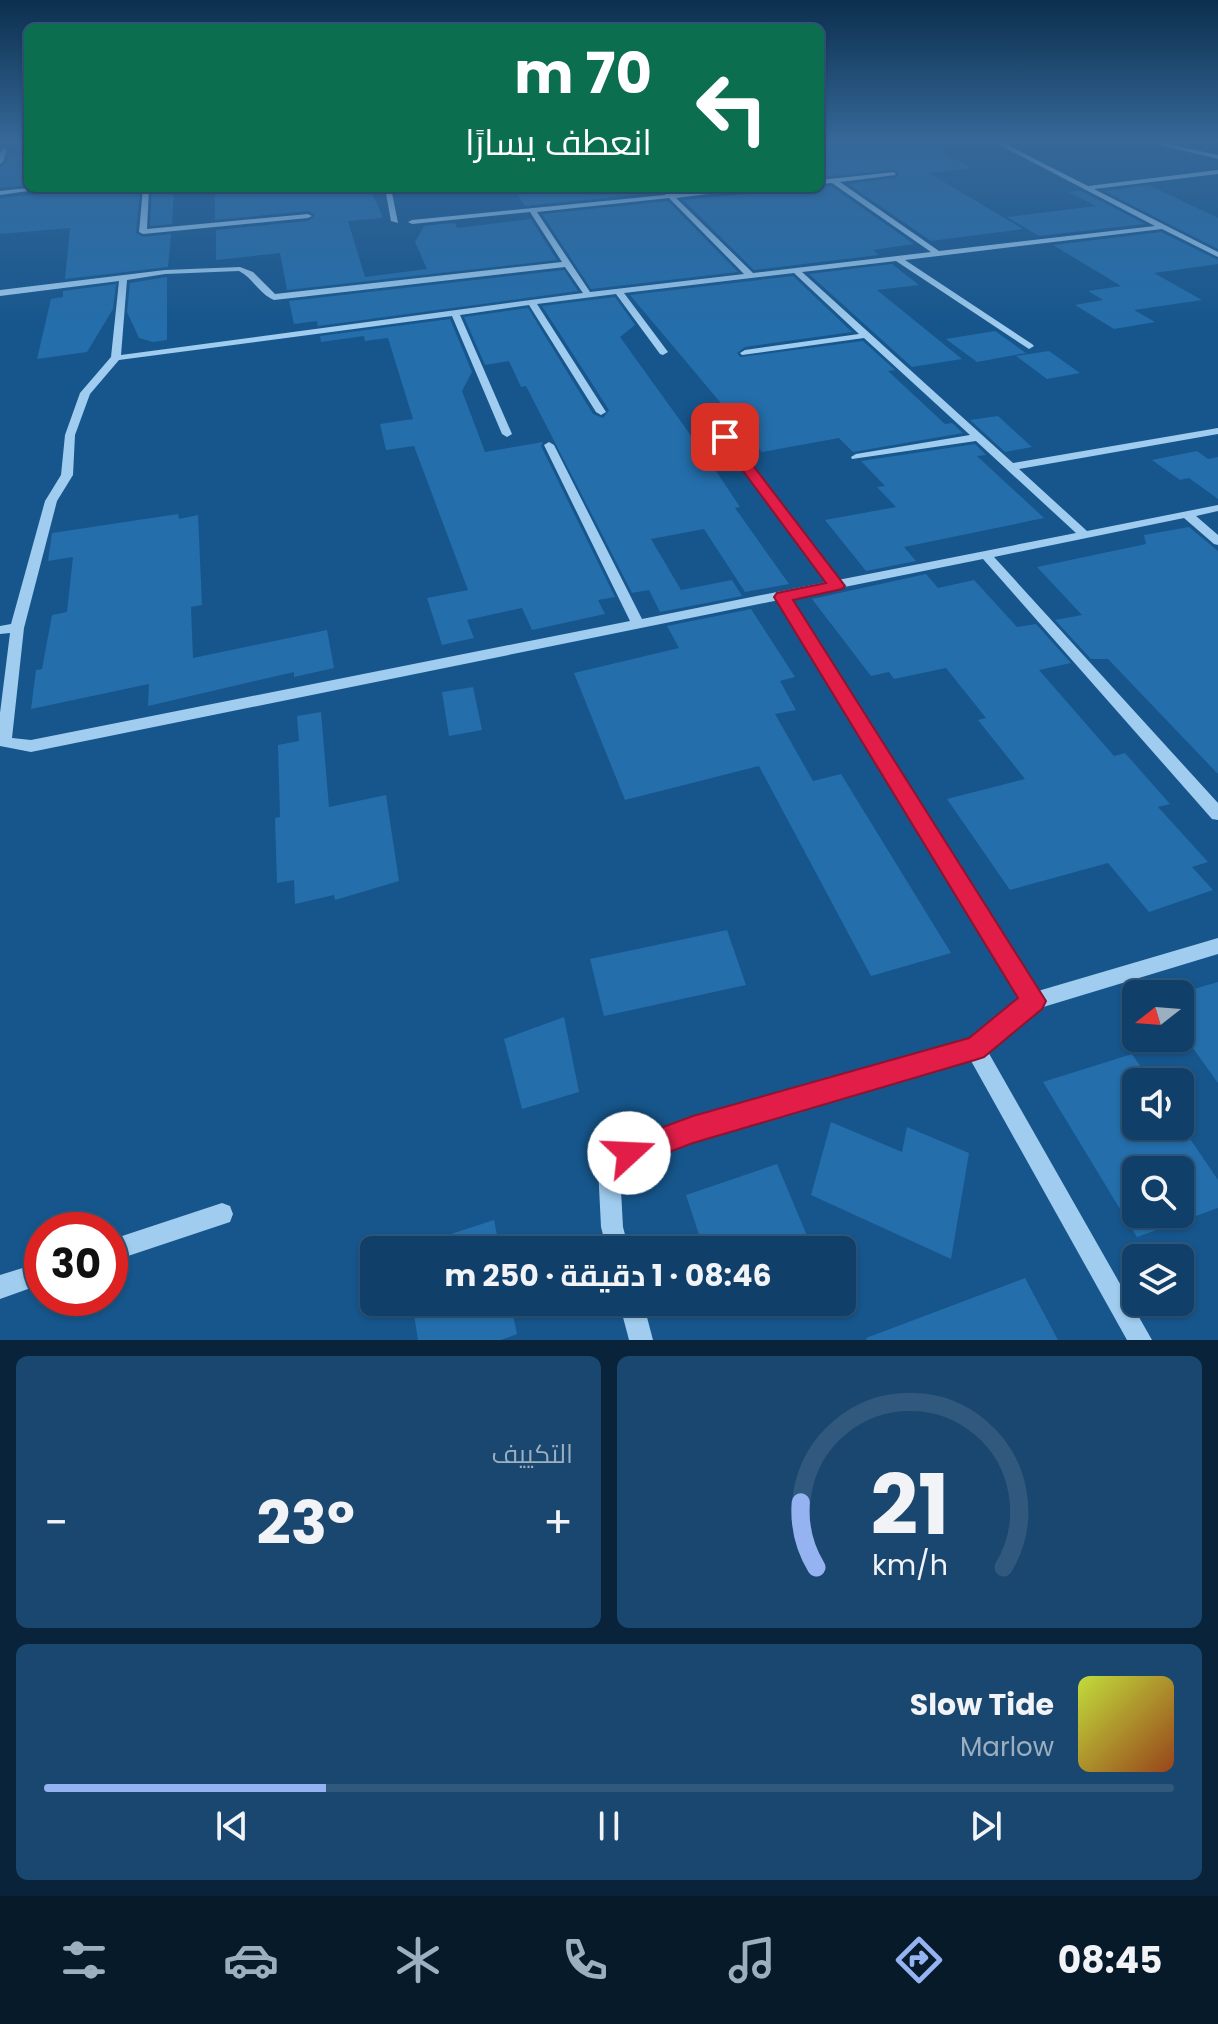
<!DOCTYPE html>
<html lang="ar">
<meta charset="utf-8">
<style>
body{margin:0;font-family:Poppins,Cairo,sans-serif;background:#19476f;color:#f1f3f6;direction:rtl;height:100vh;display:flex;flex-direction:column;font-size:30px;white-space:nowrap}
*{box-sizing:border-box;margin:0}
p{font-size:26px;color:#9cafc0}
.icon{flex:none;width:44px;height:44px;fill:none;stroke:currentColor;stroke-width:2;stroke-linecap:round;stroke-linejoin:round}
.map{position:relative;height:1340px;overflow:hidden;direction:ltr}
.details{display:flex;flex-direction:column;gap:16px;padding:16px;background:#09233a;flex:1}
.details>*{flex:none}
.banner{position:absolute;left:24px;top:24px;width:800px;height:168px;border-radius:12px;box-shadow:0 2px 6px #0004,0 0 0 2px #30597d;direction:rtl;background:#0b6e4f;color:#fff;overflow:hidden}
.needle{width:52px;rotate:253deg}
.fabs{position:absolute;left:1122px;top:980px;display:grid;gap:16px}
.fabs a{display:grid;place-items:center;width:72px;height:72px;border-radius:12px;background:#104069;box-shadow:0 2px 6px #0004,0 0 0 2px #30597d;font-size:40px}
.speed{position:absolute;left:24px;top:1212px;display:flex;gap:16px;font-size:40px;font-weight:700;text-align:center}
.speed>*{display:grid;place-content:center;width:104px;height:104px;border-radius:50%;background:#104069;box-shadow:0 2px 6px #0004,0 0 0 2px #30597d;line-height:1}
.speed .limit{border:12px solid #d22;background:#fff;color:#111}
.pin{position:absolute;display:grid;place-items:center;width:68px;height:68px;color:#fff;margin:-34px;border-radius:16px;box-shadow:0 4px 12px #0006}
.me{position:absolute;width:88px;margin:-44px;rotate:70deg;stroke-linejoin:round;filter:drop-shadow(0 0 6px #0008)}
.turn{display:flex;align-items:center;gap:28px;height:168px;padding:0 40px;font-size:36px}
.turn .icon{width:104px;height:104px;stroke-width:2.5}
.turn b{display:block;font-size:56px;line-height:68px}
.big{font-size:60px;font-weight:700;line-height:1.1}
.details .tile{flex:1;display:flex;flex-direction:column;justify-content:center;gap:12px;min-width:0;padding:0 28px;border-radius:12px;background:#19476f}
.details .dial{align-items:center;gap:0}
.dial svg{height:208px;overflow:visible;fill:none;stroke:#30597d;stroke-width:7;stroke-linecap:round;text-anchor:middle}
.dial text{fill:#f1f3f6;stroke:none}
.song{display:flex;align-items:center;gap:24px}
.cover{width:96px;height:96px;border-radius:12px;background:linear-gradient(135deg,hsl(70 70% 55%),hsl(20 70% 35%))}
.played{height:8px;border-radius:4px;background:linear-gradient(90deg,#95b2f1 25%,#30597d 25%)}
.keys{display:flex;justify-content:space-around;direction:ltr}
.heat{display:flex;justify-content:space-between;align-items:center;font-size:44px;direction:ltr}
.details .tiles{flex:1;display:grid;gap:16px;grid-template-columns:1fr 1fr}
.tile:last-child{grid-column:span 2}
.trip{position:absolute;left:360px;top:1236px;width:496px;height:80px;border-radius:12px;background:#104069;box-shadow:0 2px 6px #0004,0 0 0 2px #30597d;font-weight:700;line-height:80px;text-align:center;direction:rtl}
.menu{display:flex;height:128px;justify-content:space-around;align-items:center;background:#061a2a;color:#9cafc0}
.menu .icon{width:56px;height:56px}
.menu .selected{color:#95b2f1}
.menu b{font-size:36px;color:#f1f3f6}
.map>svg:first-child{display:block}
.building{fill:#246eab;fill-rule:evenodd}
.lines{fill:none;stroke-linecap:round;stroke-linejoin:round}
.minor{fill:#a0ccef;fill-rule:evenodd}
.route{fill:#e11d48;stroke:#92132f;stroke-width:2}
</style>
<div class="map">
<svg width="1218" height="1340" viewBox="0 0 1218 1340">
<rect width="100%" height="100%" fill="#16568c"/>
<g class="building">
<path d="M922,141L971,168L929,173L1023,229L931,241L848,184L896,178L899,175L896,170L820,177V149Z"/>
<path d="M28,153V185L0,188V167L6,163L9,154Z"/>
<path d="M1149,185L1218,218V249L1104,191Z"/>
<path d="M831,186L914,244L873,250L879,255L754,270L683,200Z"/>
<path d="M92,188H140L136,233L143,237L171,234L168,267L65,279L70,228L0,234V198Z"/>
<path d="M152,188H174L172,224L150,226Z"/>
<path d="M215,188H370L383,218L348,221L365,277L427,269L415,242L424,226L441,224L455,223L457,228L531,219L557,260L287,290L280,253L216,260V230L308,221L315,215L308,211L215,220Z"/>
<path d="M513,188H714L668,189L664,192L525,206Z"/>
<path d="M1080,190L1145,224L1039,236L1007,217L1096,206L1068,192Z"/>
<path d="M668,201L738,272L591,289L542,214Z"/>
<path d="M1161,232L1218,260V264L1154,273L1202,300L1134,310L1155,322L1114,329L1075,305L1103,300L1088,291L1121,286L1053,245Z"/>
<path d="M892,264L919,285L877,290L962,359L912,367L809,274Z"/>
<path d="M564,270L578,291L318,326L317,321L294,324L289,301Z"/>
<path d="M793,276L852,332L745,347L737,353L740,357L863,341L895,370L888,371L945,424L952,423L963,433L853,452L839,438L762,452L630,295Z"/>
<path d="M167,277V340L153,342L139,338L127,312L130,283Z"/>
<path d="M116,284L113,309L87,352L37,359L51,299L63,297V291Z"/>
<path d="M615,297L635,325L620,337L710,462L740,507L735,508L789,584L745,592L704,529L651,539L681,590L732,580L742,596L660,612L649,590L632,593L526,386L521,387L509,361L485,365L464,317L528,308L593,414L603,418L609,410L542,306Z"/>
<path d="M450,319L472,372L462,391L485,452L543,442L541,446L615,597L598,600L605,614L532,630L522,608L467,620L474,638L442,645L427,598L468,590L414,446L386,450L380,424L413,419L388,338L365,341L364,336L321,342L320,336Z"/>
<path d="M995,331L1026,353L977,362L946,339Z"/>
<path d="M1049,351L1080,373L1047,379L1016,356Z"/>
<path d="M998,416L1032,447L1005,452L970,420Z"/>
<path d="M975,444L986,455L977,456L1044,518L904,547L916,561L866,571L825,520L896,507L877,487L885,486L861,461Z"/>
<path d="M1197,451L1208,459L1218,457V499L1189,478L1180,480L1152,460Z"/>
<path d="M178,514L179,519L198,515L202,605L191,607L193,658L327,630L334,668L294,677V672L148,706L149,684L31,709L36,670L42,669L52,615L67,612L73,557L48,561L52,533Z"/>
<path d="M1189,527L1218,551V774L1108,659H1091L1055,620L1082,615L1037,567L1146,544L1144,535Z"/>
<path d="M926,574L938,588L974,580L1017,627L1036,624L1071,663L1039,670L1114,756L1125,753L1170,804L1158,807L1208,862L1192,867L1213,890L1149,912L1108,863L1010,890L947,799L1025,779L978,720L986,718L946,668L894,679L889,672L871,676L812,599Z"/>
<path d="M751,609L795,677L780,681L796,710L775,714L813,781L841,774L951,953L871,976L759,766L625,800L574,673L679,648L667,626Z"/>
<path d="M473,687L482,730L449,736L442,692Z"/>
<path d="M321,712L329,807L386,795L399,881L335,900L334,895L295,904L294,880L277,883L275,818L280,817L278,745L299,741L297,716Z"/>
<path d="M727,930L746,985L604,1016L590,959Z"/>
<path d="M1218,982V1083L1180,1030V993Z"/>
<path d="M564,1017L579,1092L522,1109L504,1039Z"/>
<path d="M1132,1054L1151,1082H1136V1126L1180,1124L1218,1180V1208L1137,1237L1043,1082ZM1136,1170H1180V1214H1136Z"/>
<path d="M831,1122L902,1152L907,1127L969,1153L951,1259L811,1195Z"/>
<path d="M777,1164L813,1250H704L686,1195Z"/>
<path d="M494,1220L500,1250H418L417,1245Z"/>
<path d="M1025,1278L1058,1340H867L866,1338Z"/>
<path d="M412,1302H510L517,1334L501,1340H418Z"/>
</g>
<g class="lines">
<g class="minor">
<path d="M992,141H999L1088,186L1218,170V174L1094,189L1218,252V257L1162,229L905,260L1032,344L1034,346L1029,349L896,261L802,272L1013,463L1218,428V434L1019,469L1087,531L1218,505V511L1196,516L1218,535V545L1214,544L1184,518L994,557L1218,803V820L1212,819L983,559L790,598L1038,991L1218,938V954L1040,1008L987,1050L1152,1340H1127L970,1059L693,1140L635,1161L620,1172L623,1227L629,1250H607L601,1227L598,1167L601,1159L622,1146L693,1120L970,1040L1022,999L779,600L31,752L0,746V713L10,633L0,634V626L11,624L45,501L61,475L65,435L80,393L111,357L119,281L0,296V290L165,270L240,267L253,272L275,294L562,262L530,212L412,224L408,222L412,220L665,195L668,192L672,194L756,188L676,198L753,273L931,252L832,183L820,184V180L894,172L896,175L840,182L939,251L1155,226ZM669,198L744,274L590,292L537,212ZM565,267L583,293L121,355L127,280L165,274L239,271C253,278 259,294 274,300ZM794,273L859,334L745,350L740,353L742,355L864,338L970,435L856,454L851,457L852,459L976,441L1076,533L838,580L710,410L706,409L701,412L827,582L642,619L554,445L549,442L544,445L630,621L31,740L12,738L24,628L57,501L73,475L75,435L90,394L119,360L452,316L502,434L507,437L512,434L460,315L529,305L596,412L601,415L606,412L537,304L616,294L660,354L663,355L668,352L624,293Z"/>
<path d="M1143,141H1153L1218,155V159Z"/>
<path d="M4,148L7,150L3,162L0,164V153Z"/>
<path d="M28,188H49L0,195V191Z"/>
<path d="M143,188H149L147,229L308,214L312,216L308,218L143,234L139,232Z"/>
<path d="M385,188H391L398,223L391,221Z"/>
<path d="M222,1203L230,1206L233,1214L230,1222L110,1262V1240Z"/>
<path d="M42,1262V1284L0,1299V1275Z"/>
<path d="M619,1302H643L653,1340H629Z"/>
</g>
</g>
<linearGradient id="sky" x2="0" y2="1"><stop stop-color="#0c2f4d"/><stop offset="0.43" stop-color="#366899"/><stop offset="1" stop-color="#366899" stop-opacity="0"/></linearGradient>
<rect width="1218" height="328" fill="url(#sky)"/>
<path class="route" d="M725,432L729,434L845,586L842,589L793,600L1046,1001L1042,1009L984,1057L975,1060L693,1143L629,1167L620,1163L616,1153L620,1143L693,1116L969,1038L1018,998L774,597L777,593L826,583L718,437Z"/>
</svg>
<div class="fabs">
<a><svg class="needle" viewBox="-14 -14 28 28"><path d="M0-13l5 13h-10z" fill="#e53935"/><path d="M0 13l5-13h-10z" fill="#9cafc0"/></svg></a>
<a><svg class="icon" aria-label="sound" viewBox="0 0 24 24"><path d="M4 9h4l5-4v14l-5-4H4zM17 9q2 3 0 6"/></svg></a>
<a><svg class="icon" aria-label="search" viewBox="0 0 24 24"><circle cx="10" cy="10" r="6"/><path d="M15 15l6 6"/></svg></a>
<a><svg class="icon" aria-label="layers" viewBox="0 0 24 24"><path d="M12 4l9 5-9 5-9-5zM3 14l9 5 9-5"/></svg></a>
</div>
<div class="speed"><div class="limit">30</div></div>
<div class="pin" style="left:725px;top:437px;background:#d93025"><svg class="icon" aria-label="arrive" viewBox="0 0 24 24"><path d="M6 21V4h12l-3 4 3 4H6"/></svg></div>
<svg class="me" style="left:629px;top:1153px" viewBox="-20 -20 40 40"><circle r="19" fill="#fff"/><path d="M0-13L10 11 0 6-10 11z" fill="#e11d48"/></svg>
<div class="trip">08:46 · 1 دقيقة · 250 m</div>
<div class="banner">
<div class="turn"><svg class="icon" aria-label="left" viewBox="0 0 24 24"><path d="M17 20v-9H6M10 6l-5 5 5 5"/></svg><div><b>70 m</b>انعطف يسارًا</div></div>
</div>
</div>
<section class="details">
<div class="tiles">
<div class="tile dial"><svg viewBox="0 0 100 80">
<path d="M14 69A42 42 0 1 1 86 69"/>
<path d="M14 69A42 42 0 0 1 8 44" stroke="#95b2f1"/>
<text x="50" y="56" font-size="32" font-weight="700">21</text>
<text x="50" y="72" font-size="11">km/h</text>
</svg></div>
<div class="tile"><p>التكييف</p>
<div class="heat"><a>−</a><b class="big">23°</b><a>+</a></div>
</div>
<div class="tile">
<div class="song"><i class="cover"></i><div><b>Slow Tide</b><p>Marlow</p></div></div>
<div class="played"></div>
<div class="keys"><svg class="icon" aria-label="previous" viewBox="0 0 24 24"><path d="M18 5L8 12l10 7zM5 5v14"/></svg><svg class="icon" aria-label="pause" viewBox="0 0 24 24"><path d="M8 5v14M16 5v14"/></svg><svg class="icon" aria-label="next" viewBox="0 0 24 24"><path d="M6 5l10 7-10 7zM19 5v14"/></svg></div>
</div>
</div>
</section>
<nav class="menu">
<b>08:45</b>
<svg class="icon selected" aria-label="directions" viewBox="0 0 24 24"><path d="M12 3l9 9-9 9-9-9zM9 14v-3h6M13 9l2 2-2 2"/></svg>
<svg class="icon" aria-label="music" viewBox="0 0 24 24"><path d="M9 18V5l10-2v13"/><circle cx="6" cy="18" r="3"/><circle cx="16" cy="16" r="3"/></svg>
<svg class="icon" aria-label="phone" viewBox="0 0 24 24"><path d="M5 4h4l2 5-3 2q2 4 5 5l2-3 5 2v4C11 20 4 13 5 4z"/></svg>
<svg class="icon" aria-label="climate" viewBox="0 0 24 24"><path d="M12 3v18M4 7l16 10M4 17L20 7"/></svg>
<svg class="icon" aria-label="car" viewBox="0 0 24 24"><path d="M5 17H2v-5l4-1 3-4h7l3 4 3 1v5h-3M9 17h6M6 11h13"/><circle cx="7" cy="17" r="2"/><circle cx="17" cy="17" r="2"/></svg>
<svg class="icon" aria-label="filters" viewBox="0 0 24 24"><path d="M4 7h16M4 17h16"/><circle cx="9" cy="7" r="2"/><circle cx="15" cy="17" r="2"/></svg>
</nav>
